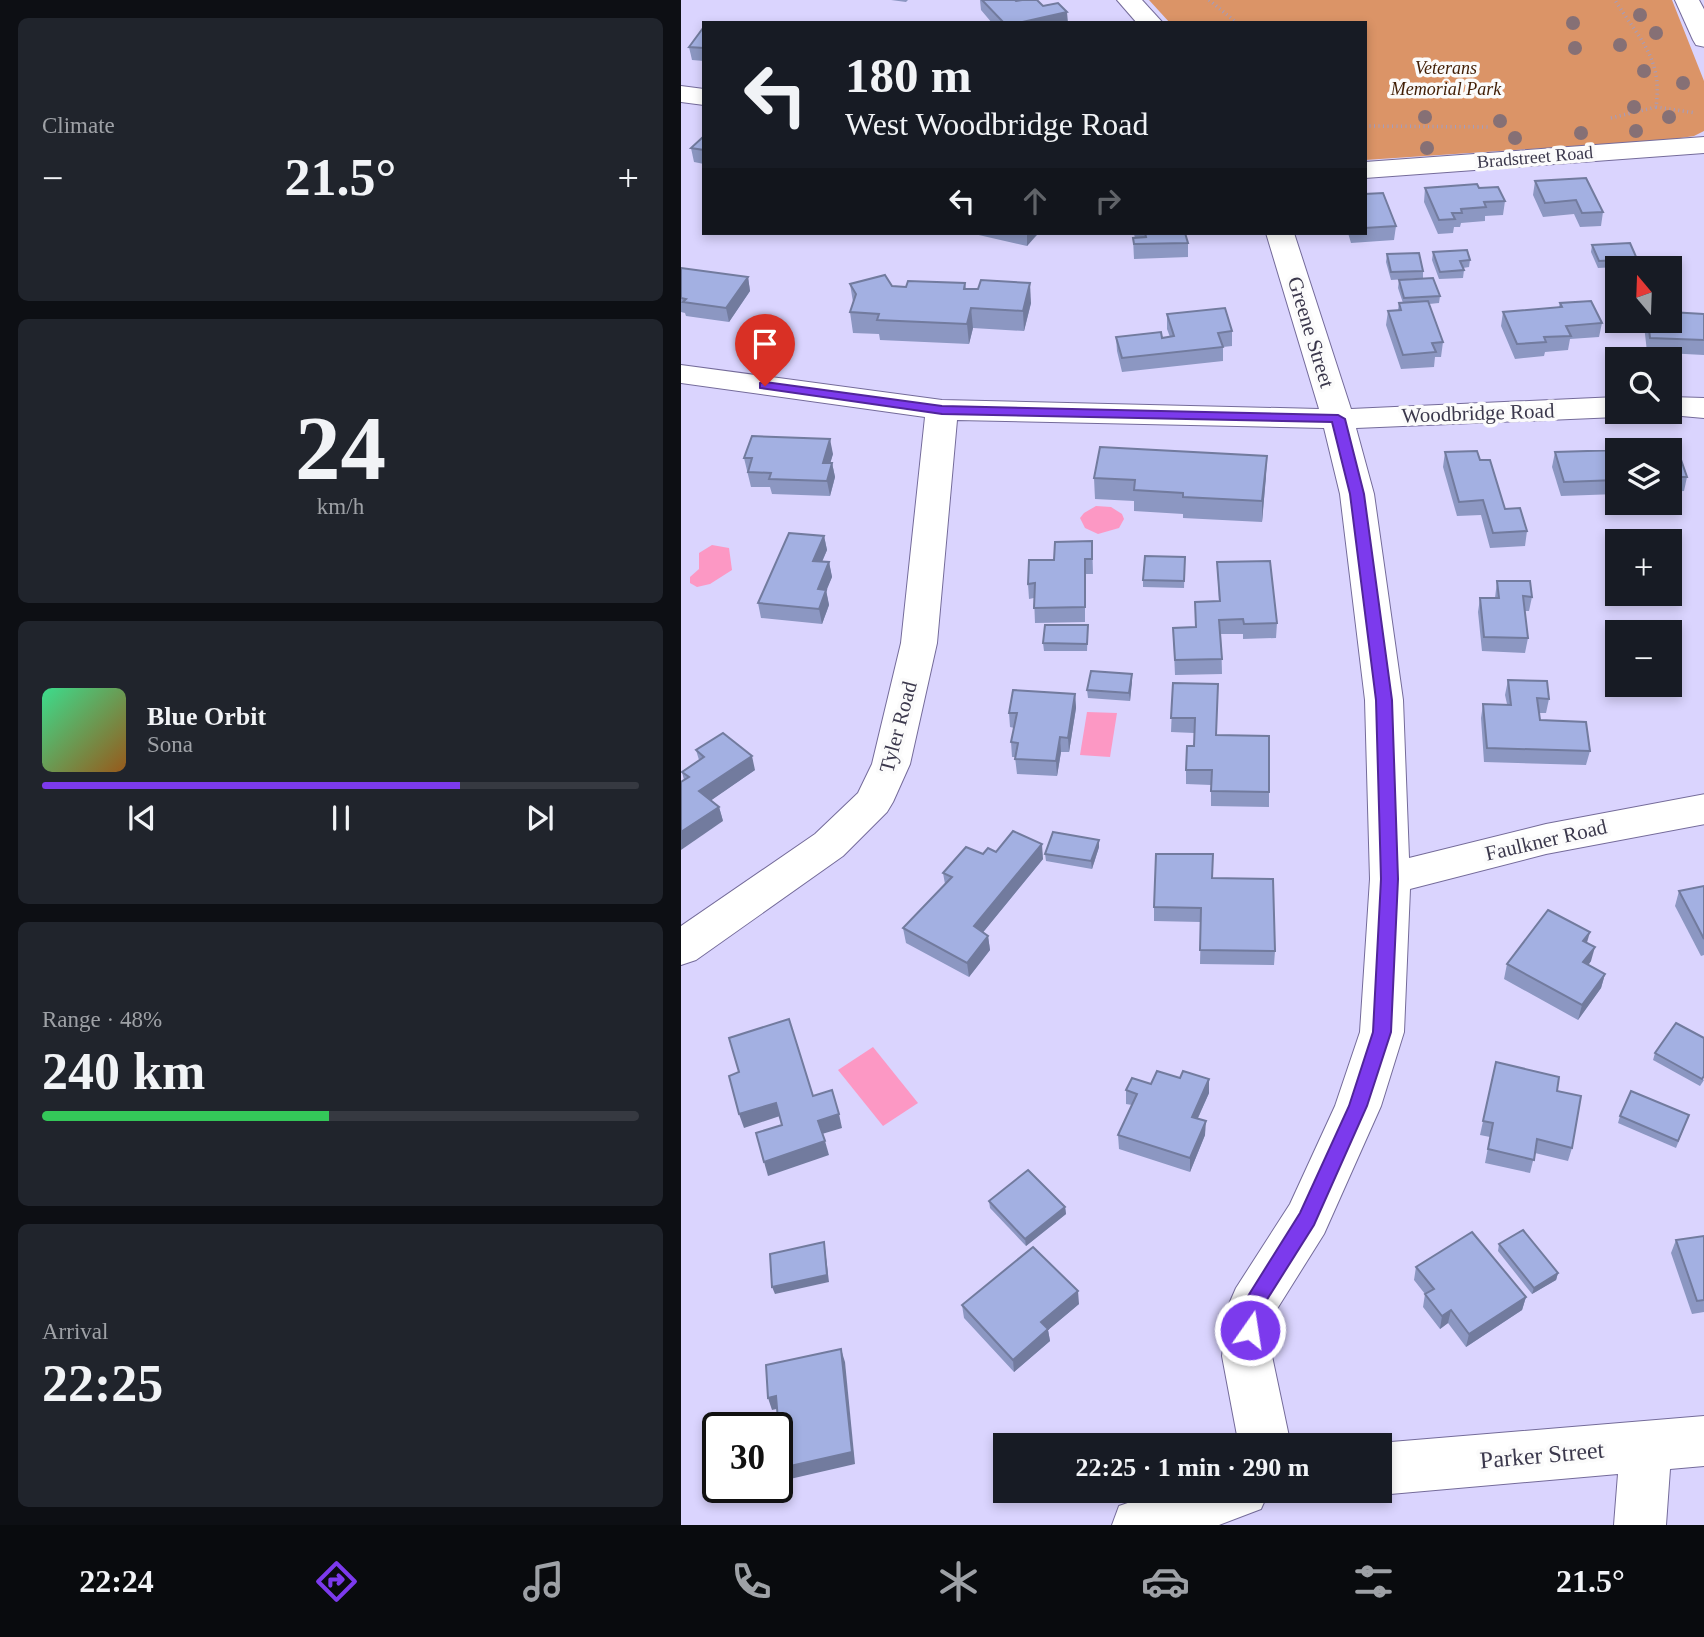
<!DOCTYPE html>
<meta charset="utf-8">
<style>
body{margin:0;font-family:"Times New Roman",serif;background:#20242c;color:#f1f3f6;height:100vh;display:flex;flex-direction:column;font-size:26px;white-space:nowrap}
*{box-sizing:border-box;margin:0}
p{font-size:23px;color:#9ea1a6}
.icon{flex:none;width:38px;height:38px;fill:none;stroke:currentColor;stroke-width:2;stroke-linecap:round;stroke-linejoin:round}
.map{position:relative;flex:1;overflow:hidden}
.panel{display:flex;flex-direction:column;gap:18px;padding:18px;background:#0d0f14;width:681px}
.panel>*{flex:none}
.banner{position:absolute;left:21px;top:21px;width:665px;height:214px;border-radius:0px;box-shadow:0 4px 10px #0003;background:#171b24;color:#f1f3f6;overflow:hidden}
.needle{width:46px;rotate:341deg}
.buttons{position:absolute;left:924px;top:256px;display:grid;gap:14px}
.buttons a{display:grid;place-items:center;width:77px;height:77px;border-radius:0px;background:#171b24;box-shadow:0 4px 10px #0003;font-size:35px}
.speed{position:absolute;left:21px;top:1412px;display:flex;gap:14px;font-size:35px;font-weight:700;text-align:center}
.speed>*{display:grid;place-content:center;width:91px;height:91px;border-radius:50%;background:#171b24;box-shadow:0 4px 10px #0003;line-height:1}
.speed .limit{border:4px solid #111;border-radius:10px;background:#fff;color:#111}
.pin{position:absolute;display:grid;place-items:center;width:60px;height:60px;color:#fff;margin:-72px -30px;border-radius:50% 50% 50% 0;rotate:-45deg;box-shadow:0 0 7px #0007}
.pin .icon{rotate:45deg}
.me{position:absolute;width:77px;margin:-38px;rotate:13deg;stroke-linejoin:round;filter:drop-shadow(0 0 5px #0008)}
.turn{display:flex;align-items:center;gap:24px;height:147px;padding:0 28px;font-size:32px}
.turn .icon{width:91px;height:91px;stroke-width:2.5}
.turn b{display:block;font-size:49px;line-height:60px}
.lanes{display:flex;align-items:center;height:66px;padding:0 28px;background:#0003;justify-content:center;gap:35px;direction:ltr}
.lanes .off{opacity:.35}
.big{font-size:52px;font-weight:800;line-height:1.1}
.panel .widget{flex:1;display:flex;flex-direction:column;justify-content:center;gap:10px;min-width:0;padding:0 24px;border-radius:10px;background:#20242c}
.panel .dial{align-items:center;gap:0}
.dial b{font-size:91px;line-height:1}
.song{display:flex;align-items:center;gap:21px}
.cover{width:84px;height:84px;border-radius:10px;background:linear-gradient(135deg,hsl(150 70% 55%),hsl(30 70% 35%))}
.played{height:7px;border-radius:4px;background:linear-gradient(90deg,#7c3aed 70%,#363941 70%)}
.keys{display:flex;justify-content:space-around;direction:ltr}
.heat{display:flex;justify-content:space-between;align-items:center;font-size:38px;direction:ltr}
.charge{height:10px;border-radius:5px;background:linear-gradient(90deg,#34c759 48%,#363941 0)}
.trip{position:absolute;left:312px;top:1433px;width:399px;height:70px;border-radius:0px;background:#171b24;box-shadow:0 4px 10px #0003;font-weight:800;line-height:70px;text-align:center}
.dock{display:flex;height:112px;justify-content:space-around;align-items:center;background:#090b0e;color:#9ea1a6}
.dock .icon{width:49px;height:49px}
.dock .current{color:#7c3aed}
.dock b{font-size:32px;color:#f1f3f6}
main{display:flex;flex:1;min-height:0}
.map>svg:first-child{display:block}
.green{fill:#db9467}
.water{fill:#fc98c4}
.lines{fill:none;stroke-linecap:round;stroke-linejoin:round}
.street-casing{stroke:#746b9a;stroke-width:2}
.path{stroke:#a29dc0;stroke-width:3.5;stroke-dasharray:1 3.5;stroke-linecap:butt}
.street{fill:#fff;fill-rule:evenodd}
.tree{fill:#867075}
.wall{fill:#8c97c2}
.shaded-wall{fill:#727b9e}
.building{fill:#a3b0e2;stroke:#727b9e;stroke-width:2}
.route{fill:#7c3aed;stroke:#51269a;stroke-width:2}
.labels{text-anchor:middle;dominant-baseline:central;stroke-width:7;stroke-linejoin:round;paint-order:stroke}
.far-park-label{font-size:18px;font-style:italic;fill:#411e05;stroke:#fbfbfb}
.far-street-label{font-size:18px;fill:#3b384c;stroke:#fbfbfb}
.street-label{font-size:21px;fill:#3b384c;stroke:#fbfbfb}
.near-street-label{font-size:24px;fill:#3b384c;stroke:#fbfbfb}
</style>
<main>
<section class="panel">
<div class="widget"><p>Climate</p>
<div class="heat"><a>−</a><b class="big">21.5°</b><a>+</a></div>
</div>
<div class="widget dial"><b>24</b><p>km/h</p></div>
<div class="widget">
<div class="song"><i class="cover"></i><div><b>Blue Orbit</b><p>Sona</p></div></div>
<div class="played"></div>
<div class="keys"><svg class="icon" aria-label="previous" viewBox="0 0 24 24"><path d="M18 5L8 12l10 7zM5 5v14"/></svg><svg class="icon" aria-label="pause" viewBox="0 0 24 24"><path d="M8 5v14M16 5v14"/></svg><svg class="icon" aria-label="next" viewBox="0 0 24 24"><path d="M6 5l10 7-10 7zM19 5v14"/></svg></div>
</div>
<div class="widget"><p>Range · 48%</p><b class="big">240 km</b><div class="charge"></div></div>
<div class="widget"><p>Arrival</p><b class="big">22:25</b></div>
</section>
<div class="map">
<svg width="1024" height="1525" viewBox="0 0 1024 1525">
<rect width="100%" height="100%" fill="#dad4fe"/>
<path class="green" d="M468,0H991L1023,81V131L1013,136L986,140L684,160V23H489Z"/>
<g class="water">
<path d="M415,506L430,507L441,514L443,519L438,528L417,534L404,528L399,518L403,513Z"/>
<path d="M31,545L48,548L51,570L29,584L16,587L9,583V577L18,569V553Z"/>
<path d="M406,712L436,713L429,757L399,755Z"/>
<path d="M192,1047L237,1103L202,1126L157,1070Z"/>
</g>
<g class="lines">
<defs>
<g id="street">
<path d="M436,0H461L482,23H456Z"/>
<path d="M994,0H1018L1024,11V47L1015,45L1012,40Z"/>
<path d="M0,86L23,89V105L0,102Z"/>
<path d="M1024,137V153L684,178V162Z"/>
<path d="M585,233H613L670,409L936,397V411H949L936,417L675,428L693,494L722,700L728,858L865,824L1024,794V824L865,854L729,889L723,1032L700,1106L643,1234L596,1309L591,1356L610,1446H558L541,1356L548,1304L555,1288L609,1204L654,1106L679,1032L689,879L684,700L659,494L643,428L276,420L256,643L229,764L212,802L206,812L162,856L15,960L0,965V926L134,834L177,793L191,764L220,643L244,417L0,383V365L261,400L638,409Z"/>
<path d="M989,397L1024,398V418L978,414L976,411H989Z"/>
<path d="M1024,1416V1466L989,1469L985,1525H933L937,1474L698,1495L689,1491H698V1446H693L698,1443Z"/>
<path d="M481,1491H588L580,1509L538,1525H431L438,1506Z"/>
</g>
</defs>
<use href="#street" class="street-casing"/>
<g class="path">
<path d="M528,0L556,23"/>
<path d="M975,107L1015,113"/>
<path d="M930,118L975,107C982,58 958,39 934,0"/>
<path d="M684,126L809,127"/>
</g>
<use href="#street" class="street"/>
</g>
<g class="tree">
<circle cx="959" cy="15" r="7"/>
<circle cx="892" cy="23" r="7"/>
<circle cx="975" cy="33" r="7"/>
<circle cx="939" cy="45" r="7"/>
<circle cx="894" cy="48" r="7"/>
<circle cx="963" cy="71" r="7"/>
<circle cx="1002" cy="83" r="7"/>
<circle cx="953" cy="107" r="7"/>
<circle cx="744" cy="117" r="7"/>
<circle cx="988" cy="117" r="7"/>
<circle cx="819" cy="121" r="7"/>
<circle cx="955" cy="131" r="7"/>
<circle cx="900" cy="133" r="7"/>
<circle cx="834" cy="138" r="7"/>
<circle cx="746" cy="148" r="7"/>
</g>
<g class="wall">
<path d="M210,0H227L225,2Z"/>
<path d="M299,0H334L335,1L362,6L387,23H311L300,10Z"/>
<path d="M23,28V61L11,60L8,47Z"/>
<path d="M23,136V164L13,162L10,148Z"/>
<path d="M854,181L922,212L920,226L899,227L893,214L862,217L852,195Z"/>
<path d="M744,188H798L824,201L822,215L804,216V221L780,223L779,227H773L772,233L757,234L743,202Z"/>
<path d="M684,194L715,226L713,240L670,243L667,233H684Z"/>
<path d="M289,233H357V234L346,246Z"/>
<path d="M447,233H504L507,243V257L453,259L452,238H454L453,234H447Z"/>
<path d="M911,245L956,259L955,266L917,268L910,252Z"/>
<path d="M752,252L789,260L788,267L782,268L783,270L782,278L758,279L751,260Z"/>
<path d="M706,254L742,271V278L710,280L705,262Z"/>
<path d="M0,268L67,277L69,291L48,322L5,316L4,313L0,312Z"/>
<path d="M718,280L759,296L758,303L748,304L762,342L760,357H754L753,367L720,369L705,325L707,311L717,310L718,303H722L717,288Z"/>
<path d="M284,283L285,289L350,303L343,331L292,328L288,344L199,340L198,334L172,333L169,312L172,302L169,284L225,287Z"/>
<path d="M879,303L921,323L918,337L889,339L887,350L864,352L863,356L834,359L820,326L822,312L878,307Z"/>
<path d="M486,314L551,331V346L542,347V361L441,372L436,351L435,337H489L486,329Z"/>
<path d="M1023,314V355L966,352L963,325L964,320H989Z"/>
<path d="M936,450V494L880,496L871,467L874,452Z"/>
<path d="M764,452L799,460L824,509L846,531L844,546L809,548L800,515L776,516L762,467Z"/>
<path d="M989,452L1006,477L1003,491L989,492Z"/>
<path d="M152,454L149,463H151L154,477L149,496L91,494L89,487H70L63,458Z"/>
<path d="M585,476L581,522L502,518V514L453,511V501L414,499L413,478Z"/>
<path d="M143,536L146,550L141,562H148L151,577L145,590L148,605L141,624L80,618L77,603Z"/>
<path d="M411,541L412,574H404V622L354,623L353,598L348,599L347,584L373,560Z"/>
<path d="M504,557L503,588L462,587V580Z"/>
<path d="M536,562L596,623L595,638L562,639V634H540L541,674L494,675L492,628L514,627V602L538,601Z"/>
<path d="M816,581L851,597L848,611H843L847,638L844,653L801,651L797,612L799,598H814Z"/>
<path d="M407,625L406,651H363L362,643Z"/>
<path d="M827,680L868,699L865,713H858L859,720L909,751L905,765L803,762L800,718L802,704H826L824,695Z"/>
<path d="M451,681L449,701L407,698L406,690Z"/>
<path d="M492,683L536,735L588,792V807L530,806V785L505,784V770L513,746V733L490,732Z"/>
<path d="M394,694L395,708L388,752H380L376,776L336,774L334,757H331L330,742L333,728L329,727L328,713Z"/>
<path d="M15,750L74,770L30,800L38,807L42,821L3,780L1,772L18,760Z"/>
<path d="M418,840V847L411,869L365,861L364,854Z"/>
<path d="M315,852L362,859L302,932L307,936L309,950L288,977L225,943L222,928L264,884L262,873L302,854Z"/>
<path d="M531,878L594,951L593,965L519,964L520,922L473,921V907Z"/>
<path d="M1023,886V955L1020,956L994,906L998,891Z"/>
<path d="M906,943L910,961L907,965L924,974L920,988L897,1020L823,979L826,964Z"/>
<path d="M974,1053L1023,1080L1019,1086L972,1060Z"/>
<path d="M815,1062L876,1091L891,1148L887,1161L854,1153L849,1173L804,1163L809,1137L799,1135Z"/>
<path d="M499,1078L528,1079V1093L517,1118L524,1135L509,1172L438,1149L437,1135L451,1105L445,1104V1090Z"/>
<path d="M1008,1115L995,1148L937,1123L939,1116Z"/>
<path d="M308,1201L384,1207L385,1214L345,1246L309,1208Z"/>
<path d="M1023,1236V1312L1011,1314L990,1253L995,1240Z"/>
<path d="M818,1244L877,1273L875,1280L851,1294L817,1251Z"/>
<path d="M735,1267L845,1297L841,1310L785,1347L767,1323L759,1329L742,1307L744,1294L733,1280Z"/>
<path d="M398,1304L367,1330L369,1341L333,1372L283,1318L281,1305Z"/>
</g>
<g class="shaded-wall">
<path d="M386,12L387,23H337Z"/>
<path d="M346,233H357L346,246Z"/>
<path d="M67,277L69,291L48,322L45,308Z"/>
<path d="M349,283L350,303L343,331L342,311Z"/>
<path d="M290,308L292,328L288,344L286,324Z"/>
<path d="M149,439L152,454L145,477L142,463Z"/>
<path d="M586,456L585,476L581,522V501Z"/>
<path d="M151,463L154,477L149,496L146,481Z"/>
<path d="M143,536L146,550L135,575L132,561Z"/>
<path d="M148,562L151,577L140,604L137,589Z"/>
<path d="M145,590L148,605L141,624L138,609Z"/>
<path d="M451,674V681L449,701L448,693Z"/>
<path d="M394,694L395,708L388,752L387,738Z"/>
<path d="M379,737L380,752L376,776L375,761Z"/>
<path d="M71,756L74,770L22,806L18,791Z"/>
<path d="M38,807L42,821L0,850V832Z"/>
<path d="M418,840V847L411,869L410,861Z"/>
<path d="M361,844L362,859L295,941L293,926Z"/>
<path d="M909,932L905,946L902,941Z"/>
<path d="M307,936L309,950L288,977L286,963Z"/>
<path d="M914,947L910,961L899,977L902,962Z"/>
<path d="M924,974L920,988L897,1020L901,1005Z"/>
<path d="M528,1079V1093L511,1131V1117Z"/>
<path d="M95,1103L99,1116L63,1128L58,1114Z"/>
<path d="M158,1114L161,1128L141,1134L137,1121Z"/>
<path d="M525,1121L524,1135L509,1172V1158Z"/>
<path d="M144,1141L148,1155L87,1176L83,1162Z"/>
<path d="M384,1207L385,1214L345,1246L344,1239Z"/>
<path d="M143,1242L144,1249L148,1282L94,1294L91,1287Z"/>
<path d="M877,1273L875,1280L851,1294L853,1288Z"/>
<path d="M397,1291L398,1304L367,1330L369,1341L333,1372L332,1360L360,1322Z"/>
<path d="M845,1297L841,1310L785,1347L788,1334Z"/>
<path d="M770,1310L767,1323L759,1329L761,1316Z"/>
<path d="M160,1349L164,1362L174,1464L96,1482V1469Z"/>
<path d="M95,1396L100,1408L91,1410L87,1398Z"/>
</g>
<g class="building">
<path d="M301,0H334L335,1L341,0H356L362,6L377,3L386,12L337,23H323Z"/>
<path d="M22,28L23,48L8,47Z"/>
<path d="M23,136V150L10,148Z"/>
<path d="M905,178L922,212L901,213L895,200L864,203L854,181Z"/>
<path d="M796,184L798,188L817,187L824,201L803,202L805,207L780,209L781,213H771L774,219L758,220L744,188Z"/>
<path d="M702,193L715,226L684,228V194Z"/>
<path d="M464,233H504L507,243L453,244L452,238L465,237Z"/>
<path d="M949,243L956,259L918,261L911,245Z"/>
<path d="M786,250L789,260L779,261L783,270L759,272L752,252Z"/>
<path d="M738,253L742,271L710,272L706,254Z"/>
<path d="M0,268L67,277L45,308L2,302L5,299L0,298Z"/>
<path d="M204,275L211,286L225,287L227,281L284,283L283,289H297L300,280L349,283L342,311L290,308L286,324L196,320L198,314L169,312L175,294L169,284Z"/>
<path d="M752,278L759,296L723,298L718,280Z"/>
<path d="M747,301L762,342L751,343L755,352L722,355L707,311L720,310L718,303Z"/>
<path d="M910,301L921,323L885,326L890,336L863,337L865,342L836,344L822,312L881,307L879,303Z"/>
<path d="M544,308L551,331L537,333L542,347L441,358L435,337L480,332L481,338L493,336L486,314Z"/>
<path d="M989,312L1023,314V340L969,338L967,320H989Z"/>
<path d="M71,436L149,439L142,463H151L146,481L88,479L90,473L67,472L71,458H63Z"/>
<path d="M419,447L586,456L581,501L502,497V493L453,490L454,480L413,478Z"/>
<path d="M936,450V480L883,482L874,452L940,450Z"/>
<path d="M796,451L799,460H809L824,509L839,508L846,531L812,533L802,500L778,502L764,452Z"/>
<path d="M997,451L1006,477H989V452Z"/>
<path d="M108,533L143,536L132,561L148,562L137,589L145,590L138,609L77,603Z"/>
<path d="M411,541V559H404V607L353,608L354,583L347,584L348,560H373L374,542Z"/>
<path d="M464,556L504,557L503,581L462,580Z"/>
<path d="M589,561L596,623L563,624L562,619L538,620L541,659L494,660L492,628L515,627L514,602L539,601L536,562Z"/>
<path d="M816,581H849L851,597L842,596L847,638L803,637L799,598H818Z"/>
<path d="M364,625H407L406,644L362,643Z"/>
<path d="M410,671L451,674L448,693L406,690Z"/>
<path d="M827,680L866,681L868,699L856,698L859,720L905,722L909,751L806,748L802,704L830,705Z"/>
<path d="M492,683L537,684L535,735L588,736V792L530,791L531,770H505L506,746H513L514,718H490Z"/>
<path d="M332,690L394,694L387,738L379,737L375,761L334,759L337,743L330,742L336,713H328Z"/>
<path d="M42,733L71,756L18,791L38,807L0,832V782L8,777L1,772L23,757L15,750Z"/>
<path d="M332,831L361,844L293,926L307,936L286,963L222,928L271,877L262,873L285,847L302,854L307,848L315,852Z"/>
<path d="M372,832L418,840L410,861L364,854Z"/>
<path d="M475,854H532L531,878L592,879L594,951L519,950L520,908L473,907Z"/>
<path d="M1023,886V939L998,891Z"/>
<path d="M867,910L909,932L902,941L914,947L902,962L924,974L901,1005L826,964Z"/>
<path d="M108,1019L132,1096L151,1090L158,1114L137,1121L144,1141L83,1162L75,1133L101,1125L95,1103L58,1114L48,1076L58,1072L48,1038Z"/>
<path d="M995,1023L1023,1038V1076L1021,1079L974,1053Z"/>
<path d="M815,1062L878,1077L876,1091L900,1096L891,1148L856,1139L853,1160L807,1149L812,1123L802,1121Z"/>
<path d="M476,1071L499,1078L502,1071L528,1079L511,1117L525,1121L509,1158L437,1135L456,1094L445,1090L451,1078L470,1084Z"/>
<path d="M950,1091L1008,1115L997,1141L939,1116Z"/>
<path d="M347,1170L384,1207L344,1239L308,1201Z"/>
<path d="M842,1230L877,1273L853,1288L818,1244Z"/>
<path d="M791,1232L845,1297L788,1334L770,1310L761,1316L744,1294L753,1289L735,1267Z"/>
<path d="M1023,1236V1300L1016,1301L995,1240Z"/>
<path d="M143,1242L146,1275L91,1287L89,1254Z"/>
<path d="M352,1247L397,1291L360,1322L367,1329L332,1360L281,1305Z"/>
<path d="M160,1349L171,1452L96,1469V1428H70V1426L97,1420L95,1396L87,1398L85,1365Z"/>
</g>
<path class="route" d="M84,382L261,406L657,415L664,419L683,494L711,700L717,879L710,1032L686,1106L633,1225L582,1306L576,1336L569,1339L562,1336L559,1330L562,1304L619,1213L668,1106L692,1032L700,879L695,700L669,494L651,422L261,414L79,388V383Z"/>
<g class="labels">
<g class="far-park-label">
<text x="765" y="68">Veterans<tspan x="765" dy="21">Memorial Park</tspan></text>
</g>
<g class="far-street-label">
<text transform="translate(854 157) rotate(-5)">Bradstreet Road</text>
</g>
<g class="street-label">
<text transform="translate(630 332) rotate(73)">Greene Street</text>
<text transform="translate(797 413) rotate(-2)">Woodbridge Road</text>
<text transform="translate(217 727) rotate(-75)">Tyler Road</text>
<text transform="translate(865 840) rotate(-13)">Faulkner Road</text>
</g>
<g class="near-street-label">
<text transform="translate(861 1455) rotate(-5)">Parker Street</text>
</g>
</g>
</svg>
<div class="buttons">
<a><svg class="needle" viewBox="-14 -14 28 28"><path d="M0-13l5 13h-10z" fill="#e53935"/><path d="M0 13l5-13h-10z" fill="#9ea1a6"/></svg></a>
<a><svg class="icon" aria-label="search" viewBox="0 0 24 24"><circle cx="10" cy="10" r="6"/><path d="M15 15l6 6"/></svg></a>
<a><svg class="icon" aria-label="layers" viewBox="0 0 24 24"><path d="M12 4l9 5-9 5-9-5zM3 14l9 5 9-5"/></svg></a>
<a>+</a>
<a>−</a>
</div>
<div class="speed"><div class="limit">30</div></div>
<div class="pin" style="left:84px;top:386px;background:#d93025"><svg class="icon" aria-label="arrive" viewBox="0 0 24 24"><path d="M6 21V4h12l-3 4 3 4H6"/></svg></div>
<svg class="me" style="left:569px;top:1330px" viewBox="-20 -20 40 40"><circle r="17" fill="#7c3aed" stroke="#fff" stroke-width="3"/><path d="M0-11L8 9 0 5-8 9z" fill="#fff"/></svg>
<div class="trip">22:25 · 1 min · 290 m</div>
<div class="banner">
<div class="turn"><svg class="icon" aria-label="left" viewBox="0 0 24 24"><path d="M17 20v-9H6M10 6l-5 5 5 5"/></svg><div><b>180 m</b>West Woodbridge Road</div></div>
<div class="lanes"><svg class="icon" aria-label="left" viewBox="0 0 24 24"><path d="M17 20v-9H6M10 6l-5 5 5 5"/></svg><svg class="icon off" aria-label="ahead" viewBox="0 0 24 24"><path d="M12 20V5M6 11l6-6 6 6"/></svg><svg class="icon off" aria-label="right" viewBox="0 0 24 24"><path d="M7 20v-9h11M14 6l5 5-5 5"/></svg></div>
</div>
</div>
</main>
<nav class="dock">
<b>22:24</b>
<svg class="icon current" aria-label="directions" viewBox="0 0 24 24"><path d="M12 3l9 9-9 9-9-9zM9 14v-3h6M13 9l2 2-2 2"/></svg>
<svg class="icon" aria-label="music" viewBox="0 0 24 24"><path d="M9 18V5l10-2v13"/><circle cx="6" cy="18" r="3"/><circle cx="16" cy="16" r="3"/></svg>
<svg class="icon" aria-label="phone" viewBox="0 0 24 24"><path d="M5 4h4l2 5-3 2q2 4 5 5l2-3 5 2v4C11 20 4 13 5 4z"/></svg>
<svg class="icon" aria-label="climate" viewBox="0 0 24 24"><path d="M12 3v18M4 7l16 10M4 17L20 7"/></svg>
<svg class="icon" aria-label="car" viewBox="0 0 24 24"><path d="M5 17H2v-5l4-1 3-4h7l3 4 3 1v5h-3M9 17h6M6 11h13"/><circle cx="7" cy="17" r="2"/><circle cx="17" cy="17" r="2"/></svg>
<svg class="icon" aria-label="filters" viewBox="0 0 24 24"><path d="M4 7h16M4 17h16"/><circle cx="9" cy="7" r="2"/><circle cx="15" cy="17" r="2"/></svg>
<b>21.5°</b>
</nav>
